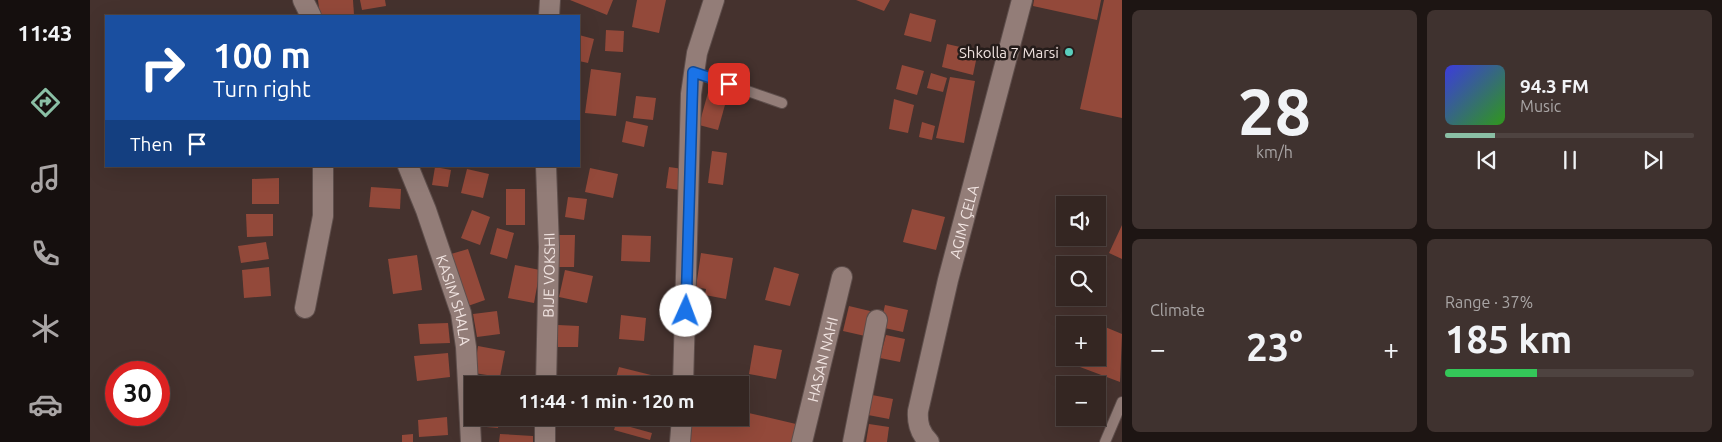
<!DOCTYPE html>
<meta charset="utf-8">
<style>
body{margin:0;font-family:Ubuntu,sans-serif;background:#3f322f;color:#f1f3f6;height:100vh;display:flex;flex-direction:column;font-size:19px;white-space:nowrap}
*{box-sizing:border-box;margin:0}
p{font-size:16px;color:#a9a5a5}
.icon{flex:none;width:28px;height:28px;fill:none;stroke:currentColor;stroke-width:2;stroke-linecap:round;stroke-linejoin:round}
.map{position:relative;flex:1;overflow:hidden}
.panel{display:flex;flex-direction:column;gap:10px;padding:10px;background:#1d1513;width:600px}
.panel>*{flex:none}
.hud{position:absolute;left:15px;top:15px;width:475px;height:152px;border-radius:0px;box-shadow:0 5px 20px #0002,0 0 0 1px #4e4340;background:#1a4fa0;color:#fff;overflow:hidden}
.controls{position:absolute;left:966px;top:196px;display:grid;gap:10px}
.controls a{display:grid;place-items:center;width:50px;height:50px;border-radius:0px;background:#342622;box-shadow:0 5px 20px #0002,0 0 0 1px #4e4340;font-size:25px}
.speed{position:absolute;left:15px;top:361px;display:flex;gap:10px;font-size:25px;font-weight:700;text-align:center}
.speed>*{display:grid;place-content:center;width:65px;height:65px;border-radius:50%;background:#342622;box-shadow:0 5px 20px #0002,0 0 0 1px #4e4340;line-height:1}
.speed .limit{border:8px solid #d22;background:#fff;color:#111}
.pin{position:absolute;display:grid;place-items:center;width:42px;height:42px;color:#fff;margin:-21px;border-radius:10px;box-shadow:0 2px 8px #0006}
.me{position:absolute;width:55px;margin:-28px;rotate:2deg;stroke-linejoin:round;filter:drop-shadow(0 0 4px #0008)}
.turn{display:flex;align-items:center;gap:18px;height:105px;padding:0 25px;font-size:22px}
.turn .icon{width:65px;height:65px;stroke-width:2.5}
.turn b{display:block;font-size:35px;line-height:42px}
.then{display:flex;align-items:center;height:48px;padding:0 25px;background:#0003;gap:10px;font-size:19px}
.big{font-size:38px;font-weight:700;line-height:1.1}
.panel .tile{flex:1;display:flex;flex-direction:column;justify-content:center;gap:8px;min-width:0;padding:0 18px;border-radius:8px;background:#3f322f}
.panel .dial{align-items:center;gap:0}
.dial b{font-size:65px;line-height:1}
.song{display:flex;align-items:center;gap:15px}
.cover{width:60px;height:60px;border-radius:8px;background:linear-gradient(135deg,hsl(240 70% 55%),hsl(110 70% 35%))}
.played{height:5px;border-radius:2px;background:linear-gradient(90deg,#8abfa5 20%,#4e4340 20%)}
.keys{display:flex;justify-content:space-around;direction:ltr}
.heat{display:flex;justify-content:space-between;align-items:center;font-size:28px;direction:ltr}
.charge{height:8px;border-radius:4px;background:linear-gradient(90deg,#34c759 37%,#4e4340 0)}
.panel .tiles{flex:1;display:grid;gap:10px;grid-template-columns:repeat(2,1fr)}
.trip{position:absolute;left:374px;top:376px;width:285px;height:50px;border-radius:0px;background:#342622;box-shadow:0 5px 20px #0002,0 0 0 1px #4e4340;font-weight:700;line-height:50px;text-align:center}
main{display:flex;flex:1;min-height:0}
.dock{display:flex;flex-direction:column;width:90px;justify-content:space-around;align-items:center;background:#150f0e;color:#a9a5a5}
.dock .icon{width:35px;height:35px}
.dock .on{color:#8abfa5}
.dock b{font-size:22px;color:#f1f3f6}
.map>svg:first-child{display:block}
.building{fill:#93493a}
.lines{fill:none;stroke-linecap:round;stroke-linejoin:round}
.lane-casing{stroke:#5e4e4b;stroke-width:12}
.street-casing{stroke:#5e4e4b;stroke-width:22}
.lane{stroke:#937d78;stroke-width:10}
.street{stroke:#937d78;stroke-width:20}
.route-casing{stroke:#114b97;stroke-width:12}
.route{stroke:#1a73e8;stroke-width:9}
.poi-dot{fill:#5acebd;stroke:#251c1a;stroke-width:2}
.labels{text-anchor:middle;dominant-baseline:central;stroke-width:5;stroke-linejoin:round;paint-order:stroke}
.poi-label{font-size:15px;fill:#f0e3e0;stroke:#251c1a;text-anchor:end}
.street-label{font-size:15px;fill:#f0e3e0;stroke:#251c1a}
</style>
<main>
<nav class="dock">
<b>11:43</b>
<svg class="icon on" aria-label="directions" viewBox="0 0 24 24"><path d="M12 3l9 9-9 9-9-9zM9 14v-3h6M13 9l2 2-2 2"/></svg>
<svg class="icon" aria-label="music" viewBox="0 0 24 24"><path d="M9 18V5l10-2v13"/><circle cx="6" cy="18" r="3"/><circle cx="16" cy="16" r="3"/></svg>
<svg class="icon" aria-label="phone" viewBox="0 0 24 24"><path d="M5 4h4l2 5-3 2q2 4 5 5l2-3 5 2v4C11 20 4 13 5 4z"/></svg>
<svg class="icon" aria-label="climate" viewBox="0 0 24 24"><path d="M12 3v18M4 7l16 10M4 17L20 7"/></svg>
<svg class="icon" aria-label="car" viewBox="0 0 24 24"><path d="M5 17H2v-5l4-1 3-4h7l3 4 3 1v5h-3M9 17h6M6 11h13"/><circle cx="7" cy="17" r="2"/><circle cx="17" cy="17" r="2"/></svg>
</nav>
<div class="map">
<svg width="1032" height="442" viewBox="0 0 1032 442">
<rect width="100%" height="100%" fill="#45322e"/>
<g class="building">
<path d="M228,0H263L264,15L230,16Z"/>
<path d="M270,0H295L296,6L272,10Z"/>
<path d="M480,0H523L517,15Z"/>
<path d="M547,0H576L569,33L542,27Z"/>
<path d="M766,0H800L794,11Z"/>
<path d="M944,0H1011L1007,20L943,6Z"/>
<path d="M1014,0H1032V118L990,109Z"/>
<path d="M820,13L846,20L841,42L814,35Z"/>
<path d="M516,30L534,31L533,52L515,51Z"/>
<path d="M489,35L504,39L498,63L489,61Z"/>
<path d="M857,44L888,51L883,75L852,67Z"/>
<path d="M812,65L834,71L827,95L806,89Z"/>
<path d="M501,69L531,73L526,116L495,113Z"/>
<path d="M841,73L857,78L853,92L837,88Z"/>
<path d="M860,77L885,81L874,143L846,138Z"/>
<path d="M619,89L638,94L628,130L609,125Z"/>
<path d="M546,96L566,98L563,120L543,118Z"/>
<path d="M804,99L824,105L818,133L799,129Z"/>
<path d="M536,121L558,126L554,147L532,142Z"/>
<path d="M832,122L845,126L842,140L829,137Z"/>
<path d="M622,151L637,153L633,185L618,183Z"/>
<path d="M345,167L361,170L358,187L342,185Z"/>
<path d="M579,167L593,169L590,190L576,188Z"/>
<path d="M500,168L528,174L523,198L495,192Z"/>
<path d="M377,169L399,174L393,198L371,193Z"/>
<path d="M189,178V204H162V179Z"/>
<path d="M281,187L311,189L310,209L279,207Z"/>
<rect x="416" y="189" width="19" height="36"/>
<path d="M478,197L497,199L494,220L475,217Z"/>
<path d="M822,209L855,217L846,250L813,242Z"/>
<path d="M382,210L400,217L390,245L371,238Z"/>
<path d="M156,214H183V236L157,237Z"/>
<path d="M1032,225V259L1019,253Z"/>
<path d="M407,228L424,233L417,259L400,254Z"/>
<path d="M468,235H485L484,267H467Z"/>
<path d="M532,235L561,236L560,262L531,261Z"/>
<path d="M176,242L179,259L151,263L148,246Z"/>
<path d="M378,249L395,300L378,306L361,254Z"/>
<path d="M611,253L643,258L636,299L615,295L616,289L606,287Z"/>
<path d="M327,255L332,290L303,294L298,259Z"/>
<path d="M425,265L450,270L444,303L418,298Z"/>
<path d="M179,267L181,296L154,298L152,270Z"/>
<path d="M684,267L709,274L700,306L675,300Z"/>
<path d="M475,270L503,276L497,303L469,297Z"/>
<path d="M795,305L818,310L813,332L790,327Z"/>
<path d="M759,306L780,311L775,336L753,331Z"/>
<path d="M407,311L410,334L387,337L383,314Z"/>
<path d="M531,315L556,318L554,341L529,339Z"/>
<path d="M358,323L360,343L330,344L328,324Z"/>
<path d="M1008,324L1032,334L1030,382L990,367L994,358H1008Z"/>
<path d="M468,325L489,326L488,347H468Z"/>
<path d="M796,335L815,339L810,362L790,358Z"/>
<path d="M664,345L692,350L686,379L659,374Z"/>
<path d="M388,346L415,351L410,377L384,373Z"/>
<path d="M358,353L360,377L327,381L324,356Z"/>
<path d="M529,367L561,375L558,385H524Z"/>
<path d="M782,395L803,399L799,419L778,415Z"/>
<path d="M650,411L706,424L702,442H597L598,418H650Z"/>
<path d="M357,417L358,435L329,437L328,420Z"/>
<path d="M386,418H409L408,428L385,426Z"/>
<path d="M526,423L562,433L560,440L524,430Z"/>
<path d="M779,424L799,427L797,442H776Z"/>
<path d="M323,434V442H312V435Z"/>
<path d="M410,434L443,436V442H409Z"/>
</g>
<g class="lines">
<defs>
<g id="lane">
<path d="M603,72L692,103"/>
<path d="M1015,442L1032,402"/>
</g>
<g id="street">
<path d="M213,0L221,16"/>
<path d="M459,16L460,0"/>
<path id="s1" d="M318,166L336,210L371,313L376,347L381,442"/>
<path d="M215,308L233,216V166"/>
<path id="s2" d="M456,385L459,247L456,166"/>
<path d="M593,385L601,94L607,53L624,0"/>
<path d="M455,442V418"/>
<path d="M590,442L592,418"/>
<path id="s3" d="M712,442L752,277"/>
<path d="M763,442L787,320"/>
<path id="s4" d="M839,442C830,433 827,424 828,411L858,280L932,0"/>
</g>
</defs>
<use href="#lane" class="lane-casing"/>
<use href="#street" class="street-casing"/>
<use href="#lane" class="lane"/>
<use href="#street" class="street"/>
</g>
<g class="lines">
<defs>
<path id="route" d="M596,311L603,72L639,84"/>
</defs>
<use href="#route" class="route-casing"/>
<use href="#route" class="route"/>
</g>
<circle class="poi-dot" cx="979" cy="52" r="5"/>
<g class="labels">
<g class="poi-label">
<text x="969" y="52">Shkolla 7 Marsi</text>
</g>
<g class="street-label">
<text stroke="none"><textPath href="#s4" startOffset="229">AGIM ÇELA</textPath></text>
<text stroke="none"><textPath href="#s2" startOffset="110">BIJE VOKSHI</textPath></text>
<text stroke="none"><textPath href="#s1" startOffset="142">KASIM SHALA</textPath></text>
<text stroke="none"><textPath href="#s3" startOffset="85">HASAN NAHI</textPath></text>
</g>
</g>
</svg>
<div class="controls">
<a><svg class="icon" aria-label="sound" viewBox="0 0 24 24"><path d="M4 9h4l5-4v14l-5-4H4zM17 9q2 3 0 6"/></svg></a>
<a><svg class="icon" aria-label="search" viewBox="0 0 24 24"><circle cx="10" cy="10" r="6"/><path d="M15 15l6 6"/></svg></a>
<a>+</a>
<a>−</a>
</div>
<div class="speed"><div class="limit">30</div></div>
<div class="pin" style="left:639px;top:84px;background:#d93025"><svg class="icon" aria-label="arrive" viewBox="0 0 24 24"><path d="M6 21V4h12l-3 4 3 4H6"/></svg></div>
<svg class="me" style="left:596px;top:311px" viewBox="-20 -20 40 40"><circle r="19" fill="#fff"/><path d="M0-13L10 11 0 6-10 11z" fill="#1a73e8"/></svg>
<div class="trip">11:44 · 1 min · 120 m</div>
<div class="hud">
<div class="turn"><svg class="icon" aria-label="right" viewBox="0 0 24 24"><path d="M7 20v-9h11M14 6l5 5-5 5"/></svg><div><b>100 m</b>Turn right</div></div>
<div class="then">Then<svg class="icon" aria-label="arrive" viewBox="0 0 24 24"><path d="M6 21V4h12l-3 4 3 4H6"/></svg></div>
</div>
</div>
<section class="panel">
<div class="tiles">
<div class="tile dial"><b>28</b><p>km/h</p></div>
<div class="tile">
<div class="song"><i class="cover"></i><div><b>94.3 FM</b><p>Music</p></div></div>
<div class="played"></div>
<div class="keys"><svg class="icon" aria-label="previous" viewBox="0 0 24 24"><path d="M18 5L8 12l10 7zM5 5v14"/></svg><svg class="icon" aria-label="pause" viewBox="0 0 24 24"><path d="M8 5v14M16 5v14"/></svg><svg class="icon" aria-label="next" viewBox="0 0 24 24"><path d="M6 5l10 7-10 7zM19 5v14"/></svg></div>
</div>
<div class="tile"><p>Climate</p>
<div class="heat"><a>−</a><b class="big">23°</b><a>+</a></div>
</div>
<div class="tile"><p>Range · 37%</p><b class="big">185 km</b><div class="charge"></div></div>
</div>
</section>
</main>
